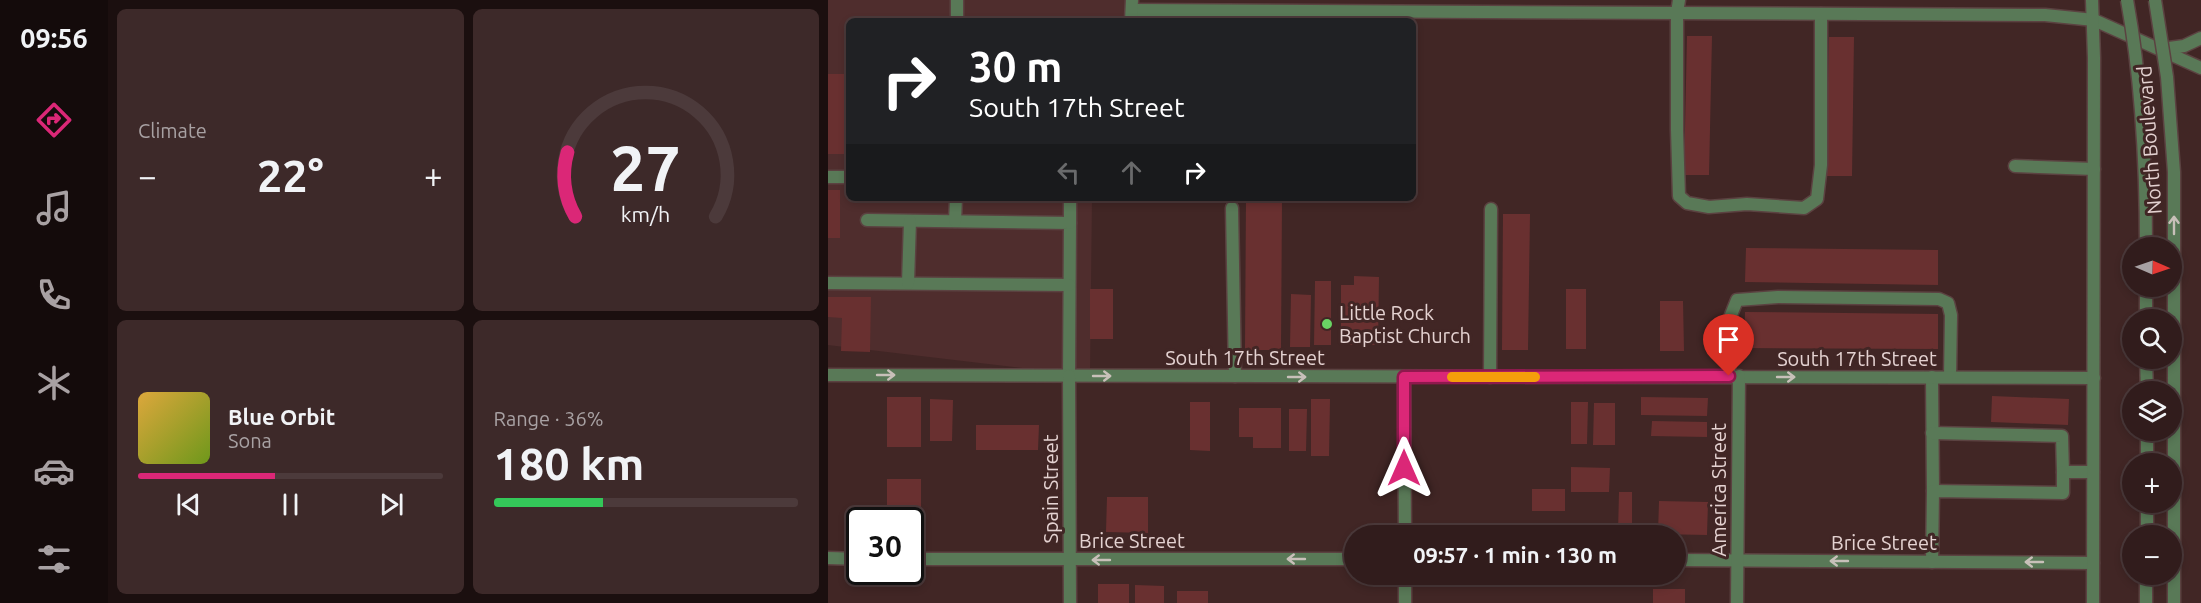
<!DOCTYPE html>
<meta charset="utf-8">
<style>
body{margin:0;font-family:Ubuntu,sans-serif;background:#3d2929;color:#f1f3f6;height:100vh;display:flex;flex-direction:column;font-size:22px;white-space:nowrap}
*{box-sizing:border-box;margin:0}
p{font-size:20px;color:#a8a1a3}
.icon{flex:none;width:33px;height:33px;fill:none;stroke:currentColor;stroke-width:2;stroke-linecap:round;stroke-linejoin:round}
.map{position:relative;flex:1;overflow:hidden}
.drawer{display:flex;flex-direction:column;gap:9px;padding:9px;background:#1b0f0f;width:720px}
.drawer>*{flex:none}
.hud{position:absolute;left:18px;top:18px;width:570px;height:183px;border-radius:9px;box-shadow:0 3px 9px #0003,0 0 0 2px #4c3a3b;background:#202124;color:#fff;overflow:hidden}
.needle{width:39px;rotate:92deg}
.fabs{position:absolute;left:1294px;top:237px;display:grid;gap:12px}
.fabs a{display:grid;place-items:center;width:60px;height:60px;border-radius:50%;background:#311c1c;box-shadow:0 3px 9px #0003,0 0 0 2px #4c3a3b;font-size:30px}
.speed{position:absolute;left:18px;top:507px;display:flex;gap:12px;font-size:30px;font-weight:700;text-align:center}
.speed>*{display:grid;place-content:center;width:78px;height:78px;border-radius:50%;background:#311c1c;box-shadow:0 3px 9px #0003,0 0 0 2px #4c3a3b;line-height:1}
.speed .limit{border:3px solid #111;border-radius:9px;background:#fff;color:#111}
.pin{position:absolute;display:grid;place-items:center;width:51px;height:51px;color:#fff;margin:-62px -26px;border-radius:50% 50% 50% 0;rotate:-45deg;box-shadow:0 0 6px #0007}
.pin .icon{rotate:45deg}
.me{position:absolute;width:66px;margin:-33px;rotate:0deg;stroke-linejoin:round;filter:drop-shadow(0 0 4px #0008)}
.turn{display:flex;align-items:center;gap:21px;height:126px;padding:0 24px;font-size:27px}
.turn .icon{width:78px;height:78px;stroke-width:2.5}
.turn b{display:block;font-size:42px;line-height:51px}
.lanes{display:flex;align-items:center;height:57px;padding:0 24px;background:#0003;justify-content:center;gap:30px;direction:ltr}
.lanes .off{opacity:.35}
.big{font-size:45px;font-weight:700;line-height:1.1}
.drawer .card{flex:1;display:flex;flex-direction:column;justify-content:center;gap:9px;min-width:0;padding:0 21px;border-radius:9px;background:#3d2929}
.drawer .dial{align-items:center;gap:0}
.dial svg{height:156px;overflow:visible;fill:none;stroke:#4c3a3b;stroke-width:7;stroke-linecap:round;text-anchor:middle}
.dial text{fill:#f1f3f6;stroke:none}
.song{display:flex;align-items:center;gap:18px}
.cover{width:72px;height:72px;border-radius:9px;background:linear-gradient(135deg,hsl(40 70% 55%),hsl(80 70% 35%))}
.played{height:6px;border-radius:3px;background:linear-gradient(90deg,#db2777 45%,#4c3a3b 45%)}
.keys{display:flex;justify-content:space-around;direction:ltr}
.heat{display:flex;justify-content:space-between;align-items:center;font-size:33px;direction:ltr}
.charge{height:9px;border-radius:4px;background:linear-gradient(90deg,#34c759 36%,#4c3a3b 0)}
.drawer .tiles{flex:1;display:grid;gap:9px;grid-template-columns:repeat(2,1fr)}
.trip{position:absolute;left:516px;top:525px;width:342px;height:60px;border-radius:30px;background:#311c1c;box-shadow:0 3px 9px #0003,0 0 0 2px #4c3a3b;font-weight:700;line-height:60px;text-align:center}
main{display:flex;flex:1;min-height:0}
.tabs{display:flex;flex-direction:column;width:108px;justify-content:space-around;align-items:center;background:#140b0b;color:#a8a1a3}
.tabs .icon{width:42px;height:42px}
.tabs .selected{color:#db2777}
.tabs b{font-size:27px;color:#f1f3f6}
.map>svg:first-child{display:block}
.built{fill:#4f2d2d}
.building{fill:#693030}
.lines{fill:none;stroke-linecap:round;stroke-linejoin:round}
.service-casing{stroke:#5b4241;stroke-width:15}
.minor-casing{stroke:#5b4241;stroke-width:15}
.tertiary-casing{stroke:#5b4241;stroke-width:15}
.service{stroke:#597957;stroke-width:12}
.minor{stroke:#597957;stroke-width:12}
.tertiary{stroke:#597957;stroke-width:12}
.tertiary-bridge-casing{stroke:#5b4241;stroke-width:15;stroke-linecap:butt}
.tertiary-bridge{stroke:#597957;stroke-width:12}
.oneway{stroke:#c8c0b9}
.route-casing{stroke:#8e194d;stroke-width:15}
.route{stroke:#db2777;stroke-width:10}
.slow{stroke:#f59e0b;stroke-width:10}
.poi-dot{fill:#69d464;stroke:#412625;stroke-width:2}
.labels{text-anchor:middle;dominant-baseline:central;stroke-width:6;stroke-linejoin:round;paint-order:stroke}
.street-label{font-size:20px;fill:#e4d2d1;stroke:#412625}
.poi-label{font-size:20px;fill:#e4d2d1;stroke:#412625;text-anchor:start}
</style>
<main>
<nav class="tabs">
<b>09:56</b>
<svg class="icon selected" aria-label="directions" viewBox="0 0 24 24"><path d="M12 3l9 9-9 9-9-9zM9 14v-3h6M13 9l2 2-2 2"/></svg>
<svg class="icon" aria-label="music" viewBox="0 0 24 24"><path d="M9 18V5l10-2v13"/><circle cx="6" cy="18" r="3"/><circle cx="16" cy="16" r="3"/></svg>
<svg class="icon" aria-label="phone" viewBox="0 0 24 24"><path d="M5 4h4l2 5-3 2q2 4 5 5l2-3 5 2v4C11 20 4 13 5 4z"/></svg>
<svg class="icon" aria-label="climate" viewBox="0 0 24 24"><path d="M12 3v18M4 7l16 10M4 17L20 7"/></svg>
<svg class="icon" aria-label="car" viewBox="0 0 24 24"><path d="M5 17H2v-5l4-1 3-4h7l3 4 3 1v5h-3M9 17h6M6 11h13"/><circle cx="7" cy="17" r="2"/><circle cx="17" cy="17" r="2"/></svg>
<svg class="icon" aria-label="filters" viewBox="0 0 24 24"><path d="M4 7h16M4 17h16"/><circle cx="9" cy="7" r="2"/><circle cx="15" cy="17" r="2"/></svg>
</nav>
<section class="drawer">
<div class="tiles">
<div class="card"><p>Climate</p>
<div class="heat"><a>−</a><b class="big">22°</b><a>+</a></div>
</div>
<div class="card dial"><svg viewBox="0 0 100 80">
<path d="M14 69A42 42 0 1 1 86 69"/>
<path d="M14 69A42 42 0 0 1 10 36" stroke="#db2777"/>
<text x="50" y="56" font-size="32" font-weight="700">27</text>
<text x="50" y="72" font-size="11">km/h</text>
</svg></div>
<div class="card">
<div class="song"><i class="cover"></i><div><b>Blue Orbit</b><p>Sona</p></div></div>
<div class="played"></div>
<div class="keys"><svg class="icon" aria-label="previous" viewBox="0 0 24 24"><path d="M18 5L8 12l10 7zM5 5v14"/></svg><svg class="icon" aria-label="pause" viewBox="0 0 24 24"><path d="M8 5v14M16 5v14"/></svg><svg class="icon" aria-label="next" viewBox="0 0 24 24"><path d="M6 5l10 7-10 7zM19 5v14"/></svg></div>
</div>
<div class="card"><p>Range · 36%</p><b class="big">180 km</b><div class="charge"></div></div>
</div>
</section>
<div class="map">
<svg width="1373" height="603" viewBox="0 0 1373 603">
<rect width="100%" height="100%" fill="#412625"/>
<path class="built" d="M0,0H304V21H21V198H264L262,376L0,345Z"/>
<g class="building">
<path d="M859,36H884L881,175H856Z"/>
<path d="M1001,37H1026L1024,176H998Z"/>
<rect x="0" y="74" width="21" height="80"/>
<rect x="0" y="190" width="12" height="48"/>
<path d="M418,198H454L453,350H417Z"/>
<path d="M675,214H702L700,350H674Z"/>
<path d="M918,248L1110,250V285L917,282Z"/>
<path d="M526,276L551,277L550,345H513V285H526Z"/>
<path d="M487,281H503V345H486Z"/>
<rect x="262" y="289" width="23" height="50"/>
<rect x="738" y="289" width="20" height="60"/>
<path d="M463,294L483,295L482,347H462Z"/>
<path d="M0,297H43L42,352L13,351L14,318L0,317Z"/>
<path d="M832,301H855L856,351H832Z"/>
<path d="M917,312L1110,314V349L916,348Z"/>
<path d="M1164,396L1241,399L1240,425L1163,422Z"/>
<rect x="59" y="397" width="34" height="50"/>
<path d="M813,397L880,398L879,416L813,415Z"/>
<path d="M102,399L125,400L124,441H102Z"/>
<path d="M483,399H502L501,456H483Z"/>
<path d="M362,402H382V451L362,450Z"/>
<path d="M743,402H760L759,444H743Z"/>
<path d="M766,403H787V445H765Z"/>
<path d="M411,408H453V448H425V437H411Z"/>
<path d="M461,409H479L478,451H461Z"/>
<path d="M824,421L879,422V437L823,436Z"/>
<path d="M148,425H211L210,450H148Z"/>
<path d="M743,467L782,468L781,492H743Z"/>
<path d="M59,479H93V531H82V520H59Z"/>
<rect x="704" y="489" width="33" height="22"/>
<path d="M791,492H804V533H790Z"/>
<path d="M279,497H320V533L278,532Z"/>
<path d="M831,501L880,502L879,535L830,534Z"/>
<rect x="270" y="584" width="31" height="19"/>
<path d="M307,585L336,586V603H307Z"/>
<rect x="825" y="589" width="32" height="14"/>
<rect x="349" y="591" width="31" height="12"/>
</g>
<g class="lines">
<defs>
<g id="service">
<path d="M851,0L849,13V130L851,196L859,203L881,207L919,204L976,208L989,199L993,165V14"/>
<path d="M129,21V0"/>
<path d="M1187,166L1266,169"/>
<path d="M0,177H21"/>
<path d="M404,208L407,376"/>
<path d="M39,220L242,223L241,376"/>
<path d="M127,221L128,198"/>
<path d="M242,223V198"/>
<path d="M0,283L241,285"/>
<path d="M80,283L82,221"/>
<path d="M901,376L903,315L909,300L950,297L1111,299L1120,303L1123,315L1122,377"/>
<path d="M662,377L663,209"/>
<path d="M1104,377L1105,491"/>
<path d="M1104,433L1234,436L1235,472"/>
<path d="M1104,562L1105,491L1235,493V472H1265"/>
</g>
<g id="minor">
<path d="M304,10L1217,15L1266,20L1373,68"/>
<path d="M303,21L304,0"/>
<path d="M1334,49L1356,46L1373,38"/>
<path d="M0,375L1266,378"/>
<path d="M241,376L242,603"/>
<path d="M576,377L577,536"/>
<path d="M0,558L32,559"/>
<path d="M82,559H526"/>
<path d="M848,560L1265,563"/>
<path d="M577,603V574"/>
<path d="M909,603L911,376"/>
</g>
<g id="tertiary">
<path d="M1264,0L1266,58L1265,603"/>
<path d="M1318,286V320"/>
<path d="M1318,358L1319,392"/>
<path d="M1319,430V464"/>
<path d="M1319,536V502"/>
<path d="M1318,603V574"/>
<path d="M1346,603V410"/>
</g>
</defs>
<use href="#service" class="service-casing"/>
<use href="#minor" class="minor-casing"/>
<use href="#tertiary" class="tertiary-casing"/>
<use href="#service" class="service"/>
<use href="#minor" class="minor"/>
<use href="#tertiary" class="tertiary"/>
<defs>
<g id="tertiary-bridge">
<path d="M1299,0C1314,82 1318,164 1318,248"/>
<path d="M1327,0L1339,77L1346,172V410"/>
</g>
</defs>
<use href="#tertiary-bridge" class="tertiary-bridge-casing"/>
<use href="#tertiary-bridge" class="tertiary-bridge"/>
</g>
<defs><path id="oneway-shaft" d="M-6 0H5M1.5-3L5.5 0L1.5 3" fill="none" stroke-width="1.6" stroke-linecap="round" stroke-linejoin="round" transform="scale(1.5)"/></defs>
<g class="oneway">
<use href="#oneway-shaft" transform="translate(1346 225) rotate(-90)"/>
<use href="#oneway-shaft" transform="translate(58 375)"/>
<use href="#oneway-shaft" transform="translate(274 376)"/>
<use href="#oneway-shaft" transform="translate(469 377)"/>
<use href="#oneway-shaft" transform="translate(958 377)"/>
<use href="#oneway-shaft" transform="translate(468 559) rotate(180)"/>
<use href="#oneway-shaft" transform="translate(273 560) rotate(180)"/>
<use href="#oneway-shaft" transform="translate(1011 561) rotate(-180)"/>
<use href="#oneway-shaft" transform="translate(1206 562) rotate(-180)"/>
</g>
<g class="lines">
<defs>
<path id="route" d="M576,468V377L901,376"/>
</defs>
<use href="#route" class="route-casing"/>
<use href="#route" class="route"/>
<path class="slow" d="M624,377H707"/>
</g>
<circle class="poi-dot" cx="499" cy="324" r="6"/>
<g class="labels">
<g class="street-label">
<text transform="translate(1321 140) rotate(-94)">North Boulevard</text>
<text x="417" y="357">South 17th Street</text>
<text x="1029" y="358">South 17th Street</text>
<text transform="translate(222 489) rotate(-90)">Spain Street</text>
<text transform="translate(890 490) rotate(-90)">America Street</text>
<text x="304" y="540">Brice Street</text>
<text x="1056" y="542">Brice Street</text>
</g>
<g class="poi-label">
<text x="511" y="312">Little Rock<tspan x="511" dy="23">Baptist Church</tspan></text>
</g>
</g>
</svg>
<div class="fabs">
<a><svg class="needle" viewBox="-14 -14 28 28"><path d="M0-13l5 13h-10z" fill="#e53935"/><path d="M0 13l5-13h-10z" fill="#a8a1a3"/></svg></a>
<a><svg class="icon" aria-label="search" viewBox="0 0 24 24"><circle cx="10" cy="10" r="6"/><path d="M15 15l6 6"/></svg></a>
<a><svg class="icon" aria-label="layers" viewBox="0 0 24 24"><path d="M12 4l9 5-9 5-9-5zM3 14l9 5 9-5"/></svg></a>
<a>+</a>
<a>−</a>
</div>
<div class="speed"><div class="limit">30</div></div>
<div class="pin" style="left:901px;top:376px;background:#d93025"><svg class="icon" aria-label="arrive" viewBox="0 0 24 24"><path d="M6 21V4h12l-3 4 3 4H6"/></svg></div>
<svg class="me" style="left:576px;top:468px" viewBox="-20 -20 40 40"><path d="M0-17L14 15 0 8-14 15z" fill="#db2777" stroke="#fff" stroke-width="4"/></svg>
<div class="trip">09:57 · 1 min · 130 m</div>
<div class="hud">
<div class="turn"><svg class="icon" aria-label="right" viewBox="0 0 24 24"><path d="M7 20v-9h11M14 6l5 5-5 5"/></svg><div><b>30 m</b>South 17th Street</div></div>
<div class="lanes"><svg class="icon off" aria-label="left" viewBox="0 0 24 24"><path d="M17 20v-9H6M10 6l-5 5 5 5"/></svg><svg class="icon off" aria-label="ahead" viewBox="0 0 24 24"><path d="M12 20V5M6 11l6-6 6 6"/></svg><svg class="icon" aria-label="right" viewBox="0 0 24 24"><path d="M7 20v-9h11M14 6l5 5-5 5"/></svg></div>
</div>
</div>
</main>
